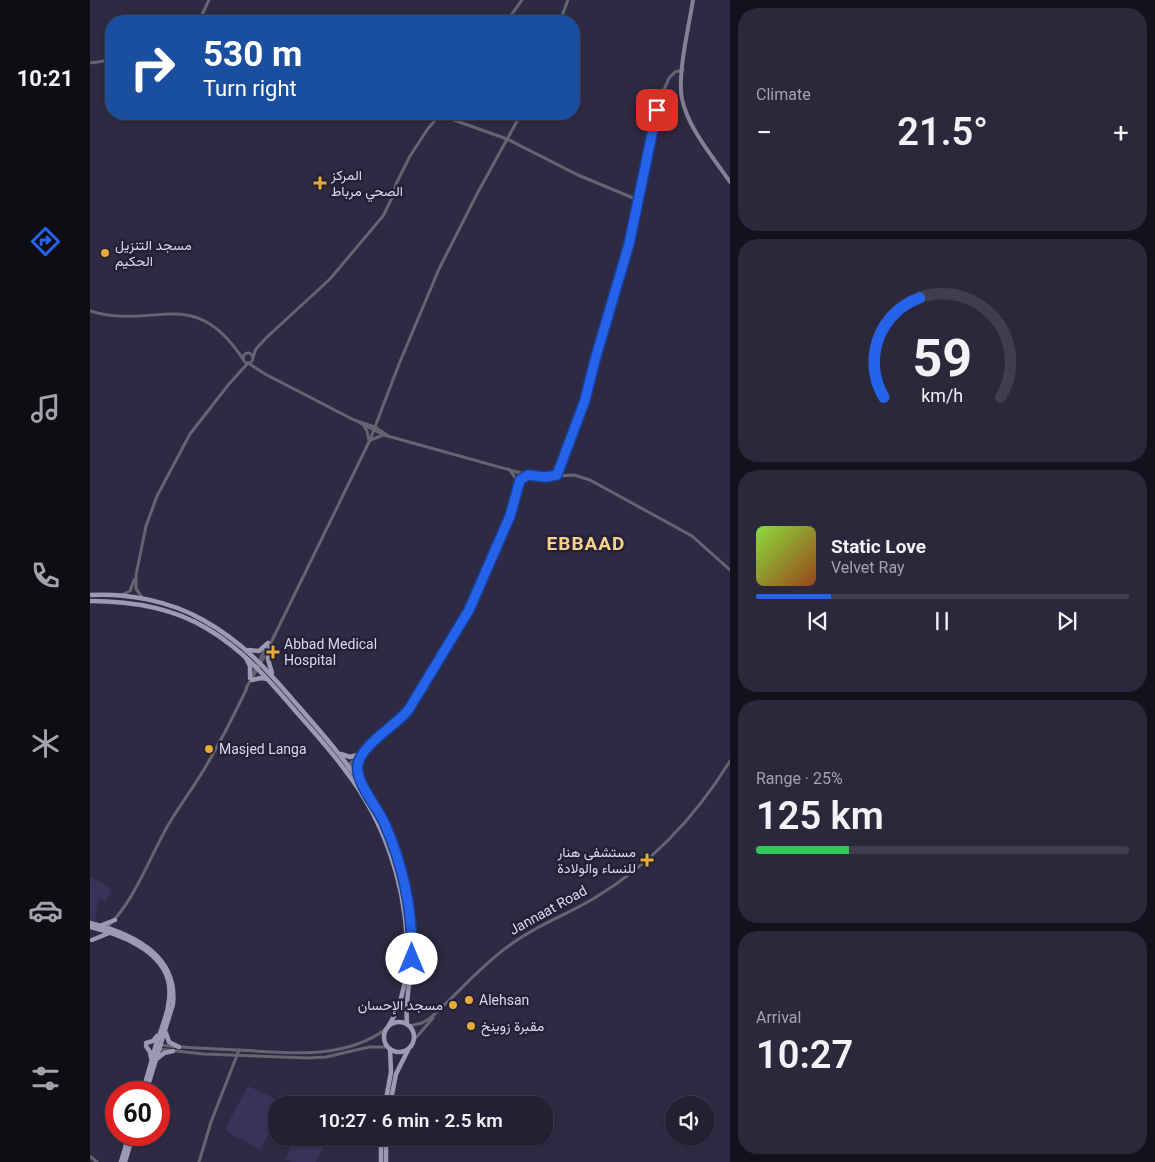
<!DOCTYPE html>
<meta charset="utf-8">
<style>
body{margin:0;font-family:Roboto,Vazirmatn,sans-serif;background:#2a283a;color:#f1f3f6;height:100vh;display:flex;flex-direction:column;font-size:19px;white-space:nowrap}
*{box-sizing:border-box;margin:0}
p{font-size:16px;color:#a2a3ac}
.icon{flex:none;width:28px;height:28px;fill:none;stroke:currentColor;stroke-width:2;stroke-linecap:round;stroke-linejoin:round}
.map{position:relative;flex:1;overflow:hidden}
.drawer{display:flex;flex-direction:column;gap:8px;padding:8px;background:#13121c;width:425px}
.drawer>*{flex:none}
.top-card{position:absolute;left:15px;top:15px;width:475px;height:105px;border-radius:20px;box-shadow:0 1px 4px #0004,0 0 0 1px #3f3e4d;background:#1a4fa0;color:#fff;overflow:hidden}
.tools{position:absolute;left:575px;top:1096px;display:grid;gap:10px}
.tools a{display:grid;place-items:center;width:50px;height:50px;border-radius:50%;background:#222032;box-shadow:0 1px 4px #0004,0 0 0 1px #3f3e4d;font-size:25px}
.speed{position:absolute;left:15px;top:1081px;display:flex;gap:10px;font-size:25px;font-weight:700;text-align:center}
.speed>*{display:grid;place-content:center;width:65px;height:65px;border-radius:50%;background:#222032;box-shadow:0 1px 4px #0004,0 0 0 1px #3f3e4d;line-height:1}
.speed .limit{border:8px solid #d22;background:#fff;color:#111}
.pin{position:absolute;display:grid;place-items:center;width:42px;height:42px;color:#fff;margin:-21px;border-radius:10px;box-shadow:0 2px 8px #0006}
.me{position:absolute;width:55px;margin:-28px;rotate:0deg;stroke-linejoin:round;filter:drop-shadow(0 0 4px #0008)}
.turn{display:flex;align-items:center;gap:18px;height:105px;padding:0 15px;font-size:22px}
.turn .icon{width:65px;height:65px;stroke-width:2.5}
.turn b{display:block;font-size:35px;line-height:42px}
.big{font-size:38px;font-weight:600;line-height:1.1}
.drawer .widget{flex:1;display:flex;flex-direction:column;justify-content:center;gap:8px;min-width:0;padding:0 18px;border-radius:20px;background:#2a283a}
.drawer .dial{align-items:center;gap:0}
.dial svg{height:130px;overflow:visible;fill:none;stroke:#3f3e4d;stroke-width:7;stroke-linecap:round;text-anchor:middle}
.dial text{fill:#f1f3f6;stroke:none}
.song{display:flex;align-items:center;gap:15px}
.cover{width:60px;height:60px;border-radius:8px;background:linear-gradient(135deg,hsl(90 70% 55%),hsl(20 70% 35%))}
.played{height:5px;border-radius:2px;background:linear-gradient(90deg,#2563eb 20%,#3f3e4d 20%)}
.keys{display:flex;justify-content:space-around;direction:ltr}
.heat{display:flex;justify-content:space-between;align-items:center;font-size:28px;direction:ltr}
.charge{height:8px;border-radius:4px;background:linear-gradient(90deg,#34c759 25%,#3f3e4d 0)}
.trip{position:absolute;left:178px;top:1096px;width:285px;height:50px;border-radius:20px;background:#222032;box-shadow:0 1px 4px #0004,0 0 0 1px #3f3e4d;font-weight:600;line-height:50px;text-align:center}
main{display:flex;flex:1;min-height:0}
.menu{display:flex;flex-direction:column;width:90px;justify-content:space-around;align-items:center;background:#0e0d14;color:#a2a3ac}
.menu .icon{width:35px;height:35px}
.menu .selected{color:#2563eb}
.menu b{font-size:22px;color:#f1f3f6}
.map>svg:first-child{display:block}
.green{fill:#3a325a}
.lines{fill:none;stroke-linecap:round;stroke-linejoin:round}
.tertiary{stroke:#666471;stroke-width:3}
.secondary{stroke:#848296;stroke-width:4}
.primary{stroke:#9c99b3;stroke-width:4.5}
.route-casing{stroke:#184099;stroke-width:12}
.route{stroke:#2563eb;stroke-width:9}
.poi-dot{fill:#e5ad36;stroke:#252038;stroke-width:2}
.labels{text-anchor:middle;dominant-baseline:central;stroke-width:5;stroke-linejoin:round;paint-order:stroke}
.poi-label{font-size:14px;fill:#dcdaea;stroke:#252038;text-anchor:start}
.street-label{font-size:14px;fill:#dcdaea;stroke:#252038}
.district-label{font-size:19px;font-weight:bold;letter-spacing:1px;fill:#f9d28a;stroke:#252038}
</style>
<main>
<nav class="menu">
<b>10:21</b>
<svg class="icon selected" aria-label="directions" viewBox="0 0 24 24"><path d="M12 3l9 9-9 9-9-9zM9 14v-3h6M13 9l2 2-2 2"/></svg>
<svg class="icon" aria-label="music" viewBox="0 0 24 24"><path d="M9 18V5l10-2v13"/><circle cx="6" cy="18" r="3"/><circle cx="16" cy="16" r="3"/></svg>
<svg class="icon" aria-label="phone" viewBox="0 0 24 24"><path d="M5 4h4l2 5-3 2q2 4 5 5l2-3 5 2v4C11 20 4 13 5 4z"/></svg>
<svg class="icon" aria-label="climate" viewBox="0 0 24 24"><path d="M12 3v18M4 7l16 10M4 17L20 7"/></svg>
<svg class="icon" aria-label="car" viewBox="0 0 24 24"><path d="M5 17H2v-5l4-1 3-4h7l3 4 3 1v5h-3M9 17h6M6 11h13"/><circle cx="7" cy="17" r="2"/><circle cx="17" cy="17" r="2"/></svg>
<svg class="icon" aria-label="filters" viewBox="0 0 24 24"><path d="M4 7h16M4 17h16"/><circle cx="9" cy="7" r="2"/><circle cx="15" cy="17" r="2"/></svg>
</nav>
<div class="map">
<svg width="640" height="1162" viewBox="0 0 640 1162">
<rect width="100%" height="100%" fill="#2e2a43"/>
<g class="green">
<path d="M0,877L20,888L21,892L15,902L9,899C5,907 8,915 4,923L0,922Z"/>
<path d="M158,1086L192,1102L191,1105H186V1115L171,1150L137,1132L136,1127Z"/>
<path d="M203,1095L225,1105H199Z"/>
<path d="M205,1138H238L226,1162H202L195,1159Z"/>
</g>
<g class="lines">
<g class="tertiary">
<path d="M109,21L119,0"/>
<path d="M417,21L432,0"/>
<path d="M470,21L478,0"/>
<path d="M0,63L21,60"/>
<path d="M347,114L417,139L488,175L548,200"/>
<path d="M0,311C65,331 103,283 153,359"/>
<circle cx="158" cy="358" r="5"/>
<path d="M163,357L166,349L176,338L240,279L293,216L302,198L306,184L320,156L337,130L350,114"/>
<path d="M158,363L175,374L264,420L285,427L297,435"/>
<path d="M270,423L294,435L438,475L455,477L484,475L500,480L602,536L640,570"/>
<path d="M274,426L277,431L279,441"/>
<path d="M281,440L293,435"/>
<path d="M419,469L427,480"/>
<path d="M467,475L495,400L505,360L539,244L553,174L570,99L579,78L585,72L593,70"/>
<path d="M426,491L429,472"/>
<path d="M31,595L40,591L44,580"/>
<path d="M52,597L46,589V575L56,526L67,496L100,434L139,384L158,363"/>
<path d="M161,678L177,645"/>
<path d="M156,688L171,663L280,440L309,364L349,269L388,192L431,114"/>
<path d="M257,766L269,756"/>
<path d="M259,769L290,736L314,715L379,610L420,516L432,473"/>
<path d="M16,928C43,904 59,859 77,827C89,806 104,787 116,766C131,741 144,715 157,688"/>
<path d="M319,1026L332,1023L339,1019C367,995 390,966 420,945C445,926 476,915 503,899C560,865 605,818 640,761"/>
<path d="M323,1041L343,1018"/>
<path d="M70,1045C96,1048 124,1049 150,1050C199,1053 254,1060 296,1029"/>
<path d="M68,1049L114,1054L218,1058L236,1057L279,1047H297"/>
<path d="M1,1157L7,1162"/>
<path d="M109,1162L121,1122L149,1050"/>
</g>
<path class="secondary" d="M603,0C599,26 587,75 592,99C598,128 623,157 640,182"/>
<g class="primary">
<path d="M0,595C38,593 80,601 113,620C156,644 179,672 210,708C257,762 296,807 314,878C321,904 324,933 322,960C320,981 315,1003 317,1024"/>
<path d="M0,601C40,601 81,607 116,628C154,650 181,682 209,715C225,733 241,751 255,770C293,819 314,879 317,941C318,970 315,1000 299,1025"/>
<path d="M180,645L178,659L182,673"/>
<path d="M158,650L169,651L178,643"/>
<path d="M156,658L160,666V678"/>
<path d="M162,680L171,678L177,679"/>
<path d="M251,754L260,757L271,754"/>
<path d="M269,777L267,766L271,757"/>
<path d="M0,923C40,933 88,954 83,1004L56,1092"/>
<path d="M12,925L25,920"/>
<path d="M0,927C29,934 74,950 79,985C82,1007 71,1028 65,1048C61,1063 57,1078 52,1092"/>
<path d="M2,940L19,933"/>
<circle cx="309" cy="1037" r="15"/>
<path d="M76,1033L79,1042L89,1047"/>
<path d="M56,1043L63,1041L67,1036"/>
<path d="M56,1046L60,1052L61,1058"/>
<path d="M68,1058L74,1053L83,1051"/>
<path d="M295,1105L301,1072L300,1049"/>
<path d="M300,1105L306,1074L318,1050"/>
<path d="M31,1162L39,1135"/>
<path d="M35,1162L43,1135"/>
<path d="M291,1162V1138"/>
<path d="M296,1162V1138"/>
</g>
</g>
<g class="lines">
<defs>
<path id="route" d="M322,959C323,910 314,867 294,822C287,807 264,780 268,764C273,743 306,726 319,709L379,610L420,516L430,480L438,475L455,477L467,475L495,400L505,360L539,244L567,110"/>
</defs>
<use href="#route" class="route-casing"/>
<use href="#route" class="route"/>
</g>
<g class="poi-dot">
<path d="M227.5 175.5h5v5h5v5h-5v5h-5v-5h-5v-5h5z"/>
<circle cx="15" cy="253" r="5"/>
<path d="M180.5 644.5h5v5h5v5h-5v5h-5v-5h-5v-5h5z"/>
<circle cx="119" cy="749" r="5"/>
<path d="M554.5 852.5h5v5h5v5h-5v5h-5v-5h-5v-5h5z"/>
<circle cx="379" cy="1000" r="5"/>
<circle cx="363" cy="1005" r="5"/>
<circle cx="381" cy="1026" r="5"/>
</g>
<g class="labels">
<g class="poi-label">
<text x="241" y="175">المركز<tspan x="241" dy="16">الصحي مرباط</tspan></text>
<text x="25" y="245">مسجد التنزيل<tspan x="25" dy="16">الحكيم</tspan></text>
<text x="194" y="644">Abbad Medical<tspan x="194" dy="16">Hospital</tspan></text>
<text x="129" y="749">Masjed Langa</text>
<text x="546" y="852" text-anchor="end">مستشفى هنار<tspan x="546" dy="16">للنساء والولادة</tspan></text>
<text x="389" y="1000">Alehsan</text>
<text x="353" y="1005" text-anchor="end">مسجد الإحسان</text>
<text x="391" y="1026">مقبرة زوينخ</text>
</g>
<g class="street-label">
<text transform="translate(458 910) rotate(-29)">Jannaat Road</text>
</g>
<g class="district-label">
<text x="496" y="543">EBBAAD</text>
</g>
</g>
</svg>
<div class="tools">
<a><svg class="icon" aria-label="sound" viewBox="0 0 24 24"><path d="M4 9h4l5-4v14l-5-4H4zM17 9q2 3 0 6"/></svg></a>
</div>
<div class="speed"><div class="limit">60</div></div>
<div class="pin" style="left:567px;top:110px;background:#d93025"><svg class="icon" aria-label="arrive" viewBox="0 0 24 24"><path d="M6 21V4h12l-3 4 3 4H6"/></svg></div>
<svg class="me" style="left:322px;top:959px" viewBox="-20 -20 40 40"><circle r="19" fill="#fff"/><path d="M0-13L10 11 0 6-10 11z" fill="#2563eb"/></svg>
<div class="trip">10:27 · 6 min · 2.5 km</div>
<div class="top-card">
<div class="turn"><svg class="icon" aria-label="right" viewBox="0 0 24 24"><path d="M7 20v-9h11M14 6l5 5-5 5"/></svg><div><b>530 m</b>Turn right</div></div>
</div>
</div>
<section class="drawer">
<div class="widget"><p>Climate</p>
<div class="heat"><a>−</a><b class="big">21.5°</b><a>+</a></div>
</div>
<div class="widget dial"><svg viewBox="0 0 100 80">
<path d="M14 69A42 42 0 1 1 86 69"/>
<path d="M14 69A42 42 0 0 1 36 8" stroke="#2563eb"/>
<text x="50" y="56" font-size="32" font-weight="700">59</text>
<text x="50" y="72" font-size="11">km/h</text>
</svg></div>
<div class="widget">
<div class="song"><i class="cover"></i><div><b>Static Love</b><p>Velvet Ray</p></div></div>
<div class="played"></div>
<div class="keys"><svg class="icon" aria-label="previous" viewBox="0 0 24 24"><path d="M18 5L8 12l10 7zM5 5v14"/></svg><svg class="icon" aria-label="pause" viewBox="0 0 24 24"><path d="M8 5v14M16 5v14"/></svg><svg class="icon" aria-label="next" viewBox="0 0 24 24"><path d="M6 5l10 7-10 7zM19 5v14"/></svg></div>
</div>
<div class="widget"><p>Range · 25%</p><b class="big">125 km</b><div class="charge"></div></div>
<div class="widget"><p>Arrival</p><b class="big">10:27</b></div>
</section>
</main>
